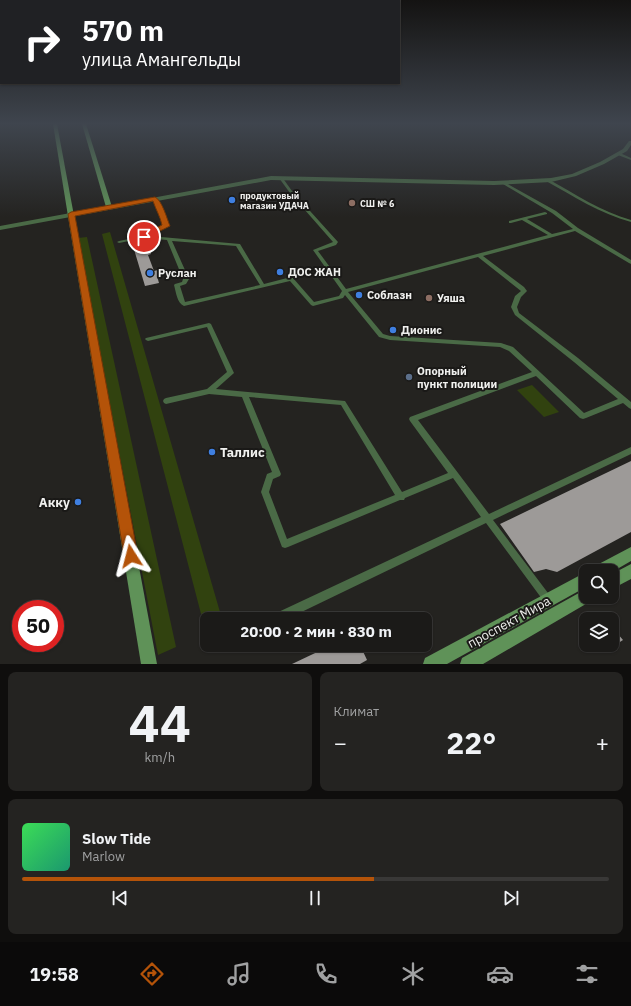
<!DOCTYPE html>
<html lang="ru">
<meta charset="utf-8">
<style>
body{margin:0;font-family:"IBM Plex Sans",sans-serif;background:#242321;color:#f1f3f6;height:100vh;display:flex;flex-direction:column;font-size:15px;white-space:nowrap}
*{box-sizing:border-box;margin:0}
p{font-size:13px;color:#a0a1a2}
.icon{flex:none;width:22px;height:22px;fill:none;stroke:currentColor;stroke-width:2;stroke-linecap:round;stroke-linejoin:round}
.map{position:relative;height:664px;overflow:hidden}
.sheet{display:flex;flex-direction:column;gap:8px;padding:8px;background:#0f0e0d;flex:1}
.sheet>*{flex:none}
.guide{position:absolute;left:0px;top:0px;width:400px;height:84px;box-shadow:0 1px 3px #0004,0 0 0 1px #393837;background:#202124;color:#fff;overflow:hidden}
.tools{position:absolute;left:579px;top:564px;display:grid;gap:8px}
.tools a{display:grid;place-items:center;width:40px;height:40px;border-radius:8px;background:#1b1a18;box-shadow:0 1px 3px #0004,0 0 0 1px #393837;font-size:20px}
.speed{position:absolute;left:12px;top:600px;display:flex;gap:8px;font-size:20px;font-weight:700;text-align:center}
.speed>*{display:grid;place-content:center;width:52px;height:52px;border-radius:50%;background:#1b1a18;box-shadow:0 1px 3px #0004,0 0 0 1px #393837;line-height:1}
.speed .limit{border:6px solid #d22;background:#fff;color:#111}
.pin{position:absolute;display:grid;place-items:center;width:34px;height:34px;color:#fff;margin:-17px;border:2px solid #fff;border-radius:50%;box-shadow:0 1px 4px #0007}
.me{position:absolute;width:44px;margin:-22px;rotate:351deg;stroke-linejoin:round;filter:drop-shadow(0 0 3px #0008)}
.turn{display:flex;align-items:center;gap:14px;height:84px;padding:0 16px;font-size:18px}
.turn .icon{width:52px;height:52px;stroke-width:2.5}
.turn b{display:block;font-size:28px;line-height:34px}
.big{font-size:30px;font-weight:700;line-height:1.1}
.sheet .card{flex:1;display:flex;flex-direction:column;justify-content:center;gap:6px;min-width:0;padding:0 14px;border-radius:8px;background:#242321}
.sheet .dial{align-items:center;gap:0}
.dial b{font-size:52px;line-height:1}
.song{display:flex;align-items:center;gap:12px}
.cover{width:48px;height:48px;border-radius:6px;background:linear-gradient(135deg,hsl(130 70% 55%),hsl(160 70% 35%))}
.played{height:4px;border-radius:2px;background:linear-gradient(90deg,#b45309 60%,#393837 60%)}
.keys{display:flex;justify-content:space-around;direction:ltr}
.heat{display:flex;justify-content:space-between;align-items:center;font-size:22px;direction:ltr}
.sheet .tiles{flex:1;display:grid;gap:8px;grid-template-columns:1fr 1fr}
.card:last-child{grid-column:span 2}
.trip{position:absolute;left:200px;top:612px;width:232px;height:40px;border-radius:8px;background:#1b1a18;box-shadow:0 1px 3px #0004,0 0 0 1px #393837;font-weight:700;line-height:40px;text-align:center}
.dock{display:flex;height:64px;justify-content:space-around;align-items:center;background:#0b0a0a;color:#a0a1a2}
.dock .icon{width:28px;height:28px}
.dock .current{color:#b45309}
.dock b{font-size:18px;color:#f1f3f6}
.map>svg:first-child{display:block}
.green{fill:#31420f}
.building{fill:#9d9a98}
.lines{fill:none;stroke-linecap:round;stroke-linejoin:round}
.minor{fill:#4a6a46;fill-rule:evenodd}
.tertiary{fill:#4a6a46;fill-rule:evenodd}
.secondary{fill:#5f9258;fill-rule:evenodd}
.route{fill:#b45309;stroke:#753606}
.shop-dot{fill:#3f7fe0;stroke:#1a1917;stroke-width:1.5}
.education-dot{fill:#8d6e63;stroke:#1a1917;stroke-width:1.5}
.service-dot{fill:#5c6f8a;stroke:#1a1917;stroke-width:1.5}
.labels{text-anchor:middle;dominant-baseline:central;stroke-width:4;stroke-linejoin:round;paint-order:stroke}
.far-poi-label{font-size:9px;font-weight:bold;fill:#f0f0ee;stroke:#1a1917;text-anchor:start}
.poi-label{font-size:11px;font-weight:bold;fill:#f0f0ee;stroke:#1a1917;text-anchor:start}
.near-poi-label{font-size:13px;font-weight:bold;fill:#f0f0ee;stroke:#1a1917;text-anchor:start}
.near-street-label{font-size:13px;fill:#f0f0ee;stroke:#1a1917}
</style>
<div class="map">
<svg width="631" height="664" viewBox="0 0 631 664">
<rect width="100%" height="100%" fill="#242320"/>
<g class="green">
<path d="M110,232L222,619H207L206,633L102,234Z"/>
<path d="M87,237L176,647L158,655L78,238Z"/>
<path d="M532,385L559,412L544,417L517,390Z"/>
</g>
<g class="building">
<path d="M145,243L147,249H149L151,254L148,255L154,271L158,270L160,276H157L159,283L145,286L133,246Z"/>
<path d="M631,461V532L557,572L546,569L534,572L500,524Z"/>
<path d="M612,627L623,640L606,651L601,645H612Z"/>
<path d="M332,645H360L367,660L360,664H292Z"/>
</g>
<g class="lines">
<g class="minor">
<path d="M618,153H620L631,158V160L618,155Z"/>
<path d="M280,177H282L292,191L338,242L336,245L318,251L346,289L548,235L522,220L511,223H509V221L545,212L547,213V214L527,219L552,234L573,229L552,213L503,184L502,183L504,182L556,211L578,228L631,260V264L629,263L575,231L483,256L524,287L527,291L521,297L517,307L519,313L578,358L631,402V409L629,408L623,403L586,418L583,419L580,418L536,376L418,420L489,514L631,447V454L493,520L551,597L553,600L551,603L548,605L545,603L486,523L287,619H271L272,615L481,517L453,478L405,498L404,500H400L288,547L285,548L282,547L261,492L267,474L272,472L242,397L209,394L166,404L164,403L163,401L164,399L166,398L207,389L227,372L207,327L148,341L146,340L145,339L146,338L209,323L211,324L234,373L216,389L345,401L402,492L448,473L410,421L409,419L410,417L532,372L509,351L500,347L390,340L379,337L345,295L343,298L313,306L311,305L290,281L184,306C177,303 176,292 174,285L175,284L182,282L183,279L167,240L144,238L119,243L117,242L119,241L143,236L164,225L153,199L155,198L157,199L168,226L150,236L240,244L264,284L291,277L293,278L314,302L339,296L342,291L313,250L333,242L290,193L279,178ZM172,241L236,246L260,285L185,302L180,286L186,284L189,279ZM478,257L521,291L515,296L511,307L515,315L574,362L618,399L584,413L513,347L501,343L390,336L383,334L348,292ZM249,397L341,405L395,495L287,539L269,492L273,479L280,476L281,474Z"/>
<path d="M546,179H548C575,194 602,212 631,220V222C601,214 573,196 546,181Z"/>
</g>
<path class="tertiary" d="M629,141H631V145L627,151L604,164L576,176L551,182L494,185L271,180L0,230V226L271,176L494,181L551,178L572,174L600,162L623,149Z"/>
<g class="secondary">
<path d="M53,124H57L157,664H141Z"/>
<path d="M82,124H86L112,207L111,208L106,207Z"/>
<path d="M631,547V561L612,572L593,571L595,566Z"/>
<path d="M631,564V579L612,589V574Z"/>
<path d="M586,572V587L447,664H423L425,658Z"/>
<path d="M586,589V597H593L591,601L483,664H460L462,658Z"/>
</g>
</g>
<linearGradient id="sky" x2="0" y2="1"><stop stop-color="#141312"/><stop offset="0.57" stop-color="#3f454e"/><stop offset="1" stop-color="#3f454e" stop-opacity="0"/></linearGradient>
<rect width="631" height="217" fill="url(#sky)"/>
<path class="route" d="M155,197C162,200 167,219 170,226L144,239L141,238V235L162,225C160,216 156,210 153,201L75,216L138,556L136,560L131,562L126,560L124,556L68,214L71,212Z"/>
<g class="shop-dot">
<circle cx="232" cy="200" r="4"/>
<circle cx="280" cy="272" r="4"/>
<circle cx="150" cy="273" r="4"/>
<circle cx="359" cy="295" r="4"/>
<circle cx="393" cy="330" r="4"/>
<circle cx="212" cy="452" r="4"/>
<circle cx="78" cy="502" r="4"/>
</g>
<g class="education-dot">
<circle cx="352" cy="203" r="4"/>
<circle cx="429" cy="298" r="4"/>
</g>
<circle class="service-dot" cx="409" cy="377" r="4"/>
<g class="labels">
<g class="far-poi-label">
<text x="240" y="195">продуктовый<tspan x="240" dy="10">магазин УДАЧА</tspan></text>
<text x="360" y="203">СШ № 6</text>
</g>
<g class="poi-label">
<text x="288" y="272">ДОС ЖАН</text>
<text x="158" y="273">Руслан</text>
<text x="367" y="295">Соблазн</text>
<text x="437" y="298">Уяша</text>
<text x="401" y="330">Дионис</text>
<text x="417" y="371">Опорный<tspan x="417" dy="13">пункт полиции</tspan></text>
</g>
<g class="near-poi-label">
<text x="220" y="452">Таллис</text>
<text x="70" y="502" text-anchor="end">Акку</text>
</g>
<g class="near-street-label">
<text transform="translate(509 622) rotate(-29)">проспект Мира</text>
</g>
</g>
</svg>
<div class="tools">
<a><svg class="icon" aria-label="search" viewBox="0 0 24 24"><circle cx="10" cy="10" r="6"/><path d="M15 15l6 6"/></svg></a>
<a><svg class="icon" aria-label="layers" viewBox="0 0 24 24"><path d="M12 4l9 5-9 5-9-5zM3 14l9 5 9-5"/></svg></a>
</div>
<div class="speed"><div class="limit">50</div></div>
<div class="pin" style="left:144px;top:237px;background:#d93025"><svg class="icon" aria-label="arrive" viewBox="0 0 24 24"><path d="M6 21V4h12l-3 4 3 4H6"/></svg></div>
<svg class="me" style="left:131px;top:556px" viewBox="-20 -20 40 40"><path d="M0-17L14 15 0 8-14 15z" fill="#b45309" stroke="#fff" stroke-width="4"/></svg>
<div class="trip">20:00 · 2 мин · 830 m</div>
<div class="guide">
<div class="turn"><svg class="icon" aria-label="right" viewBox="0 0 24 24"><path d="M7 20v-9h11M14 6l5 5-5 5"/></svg><div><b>570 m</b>улица Амангельды</div></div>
</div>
</div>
<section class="sheet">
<div class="tiles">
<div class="card dial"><b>44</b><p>km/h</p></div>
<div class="card"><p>Климат</p>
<div class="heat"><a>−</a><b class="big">22°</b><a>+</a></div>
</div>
<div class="card">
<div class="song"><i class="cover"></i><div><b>Slow Tide</b><p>Marlow</p></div></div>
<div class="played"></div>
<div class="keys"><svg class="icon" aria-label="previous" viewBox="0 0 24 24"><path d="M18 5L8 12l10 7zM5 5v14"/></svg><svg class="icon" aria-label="pause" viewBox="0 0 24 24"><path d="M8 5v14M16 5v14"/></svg><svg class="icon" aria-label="next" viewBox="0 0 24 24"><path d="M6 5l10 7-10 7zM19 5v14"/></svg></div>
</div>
</div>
</section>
<nav class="dock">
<b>19:58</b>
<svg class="icon current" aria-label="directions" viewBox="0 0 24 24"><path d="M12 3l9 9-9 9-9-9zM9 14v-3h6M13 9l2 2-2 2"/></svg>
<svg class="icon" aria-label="music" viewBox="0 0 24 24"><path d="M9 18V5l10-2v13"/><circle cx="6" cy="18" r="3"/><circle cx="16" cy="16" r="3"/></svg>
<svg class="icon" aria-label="phone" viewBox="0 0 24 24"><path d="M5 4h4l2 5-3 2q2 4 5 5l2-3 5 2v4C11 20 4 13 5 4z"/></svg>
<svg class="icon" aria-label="climate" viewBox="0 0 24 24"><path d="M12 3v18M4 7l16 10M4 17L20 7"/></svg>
<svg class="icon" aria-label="car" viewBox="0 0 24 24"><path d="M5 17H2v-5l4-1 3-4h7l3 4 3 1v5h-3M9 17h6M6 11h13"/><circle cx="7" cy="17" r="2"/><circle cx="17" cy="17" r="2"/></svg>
<svg class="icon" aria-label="filters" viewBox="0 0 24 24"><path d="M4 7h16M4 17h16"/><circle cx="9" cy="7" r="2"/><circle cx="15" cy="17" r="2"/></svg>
</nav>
